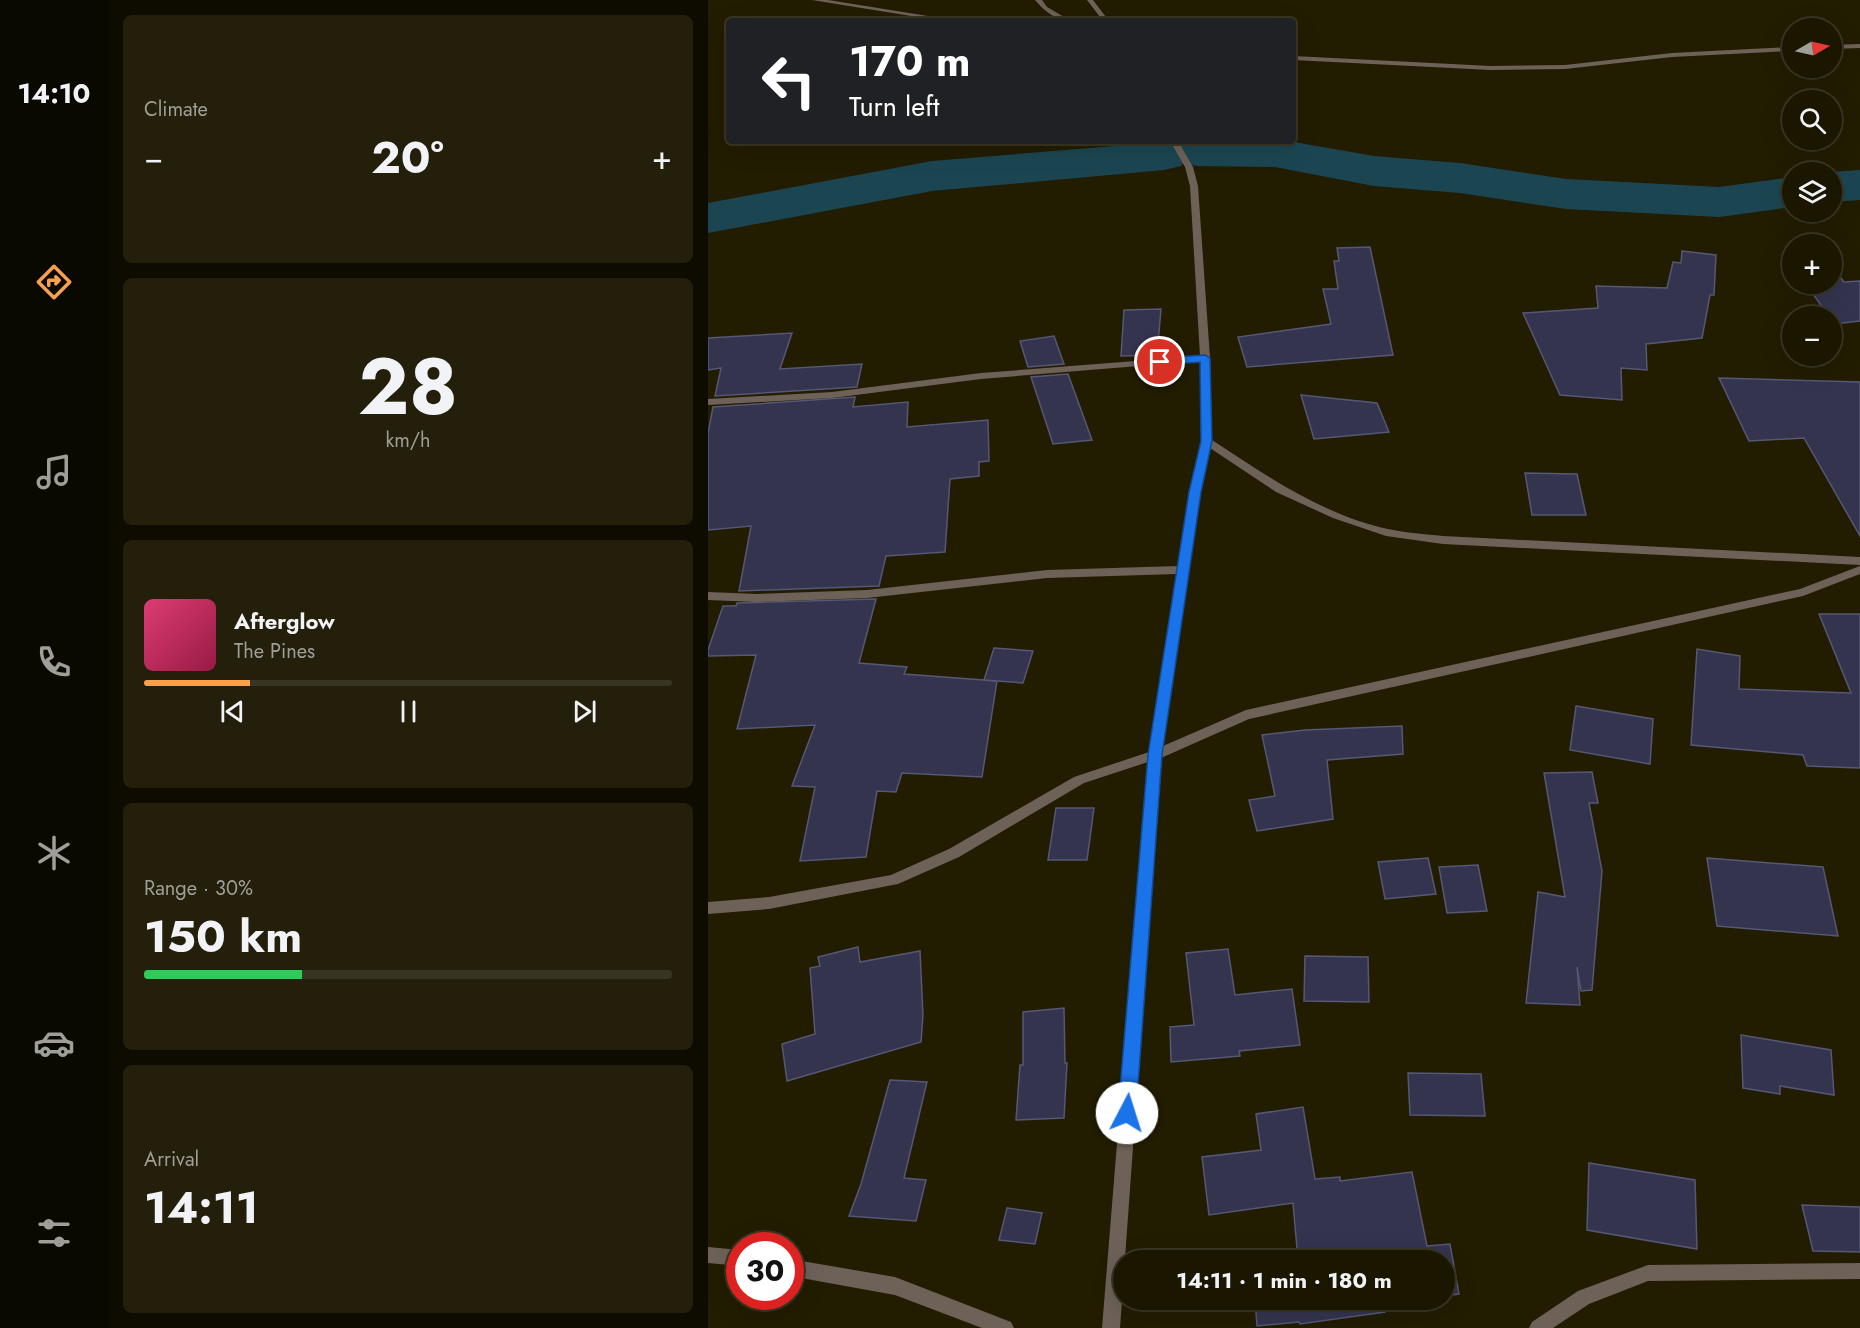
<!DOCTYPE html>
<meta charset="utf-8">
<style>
body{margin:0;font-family:Jost,sans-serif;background:#231f0a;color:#f1f3f6;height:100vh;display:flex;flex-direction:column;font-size:22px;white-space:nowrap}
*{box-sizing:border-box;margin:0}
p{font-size:20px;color:#9f9f99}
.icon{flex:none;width:33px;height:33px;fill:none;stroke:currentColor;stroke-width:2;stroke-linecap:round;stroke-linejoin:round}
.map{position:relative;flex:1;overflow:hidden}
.details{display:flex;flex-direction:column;gap:15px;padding:15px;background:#0e0c00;width:600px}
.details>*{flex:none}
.banner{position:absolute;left:18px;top:18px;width:570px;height:126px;border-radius:6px;box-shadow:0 6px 24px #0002,0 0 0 2px #383522;background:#202124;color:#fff;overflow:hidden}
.needle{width:39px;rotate:81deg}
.fabs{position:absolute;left:1074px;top:18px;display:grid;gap:12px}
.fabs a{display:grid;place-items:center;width:60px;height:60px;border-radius:50%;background:#1a1600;box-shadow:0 6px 24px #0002,0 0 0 2px #383522;font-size:30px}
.speed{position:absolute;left:18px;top:1232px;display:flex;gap:12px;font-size:30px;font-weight:700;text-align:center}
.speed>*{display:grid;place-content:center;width:78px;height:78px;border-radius:50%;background:#1a1600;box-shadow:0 6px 24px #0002,0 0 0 2px #383522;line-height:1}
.speed .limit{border:9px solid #d22;background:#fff;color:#111}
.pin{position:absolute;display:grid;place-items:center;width:51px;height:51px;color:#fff;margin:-26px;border:3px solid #fff;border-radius:50%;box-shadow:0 2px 6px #0007}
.me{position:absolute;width:66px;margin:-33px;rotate:5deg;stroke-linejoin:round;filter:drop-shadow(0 0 4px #0008)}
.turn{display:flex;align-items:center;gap:21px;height:126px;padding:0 24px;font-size:27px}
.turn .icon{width:78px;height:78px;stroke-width:2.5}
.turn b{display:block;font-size:42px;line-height:51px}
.big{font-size:45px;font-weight:700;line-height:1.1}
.details .tile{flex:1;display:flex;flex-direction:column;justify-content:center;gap:9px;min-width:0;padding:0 21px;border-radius:9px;background:#231f0a}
.details .dial{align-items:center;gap:0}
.dial b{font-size:78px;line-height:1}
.song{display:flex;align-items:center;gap:18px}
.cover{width:72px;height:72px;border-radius:9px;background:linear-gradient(135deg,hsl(340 70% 55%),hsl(340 70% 35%))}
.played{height:6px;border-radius:3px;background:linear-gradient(90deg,#f9a04c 20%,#383522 20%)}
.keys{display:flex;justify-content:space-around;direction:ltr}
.heat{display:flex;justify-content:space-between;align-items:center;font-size:33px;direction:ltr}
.charge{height:9px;border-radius:4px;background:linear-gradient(90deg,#34c759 30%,#383522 0)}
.trip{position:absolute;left:405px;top:1250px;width:342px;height:60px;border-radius:30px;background:#1a1600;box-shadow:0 6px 24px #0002,0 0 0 2px #383522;font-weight:700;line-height:60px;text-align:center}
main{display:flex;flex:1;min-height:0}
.dock{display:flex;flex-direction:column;width:108px;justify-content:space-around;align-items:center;background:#0a0900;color:#9f9f99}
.dock .icon{width:42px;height:42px}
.dock .on{color:#f9a04c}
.dock b{font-size:27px;color:#f1f3f6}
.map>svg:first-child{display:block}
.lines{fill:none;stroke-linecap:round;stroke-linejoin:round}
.river{fill:#1b4651;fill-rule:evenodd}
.building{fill:#34344f;stroke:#565774;stroke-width:1.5}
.street{fill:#6d6158;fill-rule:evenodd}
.route{fill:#1a73e8;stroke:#114b97;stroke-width:1.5}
</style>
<main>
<nav class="dock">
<b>14:10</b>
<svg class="icon on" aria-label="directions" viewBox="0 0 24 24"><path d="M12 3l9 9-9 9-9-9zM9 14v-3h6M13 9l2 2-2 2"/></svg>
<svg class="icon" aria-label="music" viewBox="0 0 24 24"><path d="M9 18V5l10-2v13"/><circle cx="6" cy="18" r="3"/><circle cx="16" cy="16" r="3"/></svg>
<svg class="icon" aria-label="phone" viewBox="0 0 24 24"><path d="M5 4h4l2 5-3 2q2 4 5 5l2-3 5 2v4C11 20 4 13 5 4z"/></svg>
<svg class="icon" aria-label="climate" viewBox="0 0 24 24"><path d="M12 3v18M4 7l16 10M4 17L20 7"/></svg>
<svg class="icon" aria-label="car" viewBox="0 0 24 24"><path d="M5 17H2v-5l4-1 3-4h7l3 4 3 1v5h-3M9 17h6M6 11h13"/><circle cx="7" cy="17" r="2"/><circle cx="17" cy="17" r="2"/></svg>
<svg class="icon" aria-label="filters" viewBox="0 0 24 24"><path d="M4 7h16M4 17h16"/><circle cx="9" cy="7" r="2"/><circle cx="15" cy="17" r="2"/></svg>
</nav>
<section class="details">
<div class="tile"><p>Climate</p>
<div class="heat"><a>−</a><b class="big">20°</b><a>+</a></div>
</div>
<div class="tile dial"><b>28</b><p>km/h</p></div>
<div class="tile">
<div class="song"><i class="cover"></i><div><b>Afterglow</b><p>The Pines</p></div></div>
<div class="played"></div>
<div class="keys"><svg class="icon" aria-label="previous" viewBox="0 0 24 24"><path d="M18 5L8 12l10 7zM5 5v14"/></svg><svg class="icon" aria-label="pause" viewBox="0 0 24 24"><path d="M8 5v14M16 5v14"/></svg><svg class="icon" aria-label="next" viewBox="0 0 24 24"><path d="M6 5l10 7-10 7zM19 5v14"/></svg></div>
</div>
<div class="tile"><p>Range · 30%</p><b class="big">150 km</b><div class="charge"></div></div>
<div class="tile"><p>Arrival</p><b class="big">14:11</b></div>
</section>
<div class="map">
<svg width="1152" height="1328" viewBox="0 0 1152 1328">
<rect width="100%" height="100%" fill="#221d00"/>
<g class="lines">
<g class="river">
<path d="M475,141H580L666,156L752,163L858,179L1011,187L1084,177V207L1011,217L858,209L752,193L666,186L567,167L489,166L475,163L473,166L456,170L224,191L0,233V203L224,161L456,142L470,145Z"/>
<path d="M1152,170V200L1124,202L1122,172Z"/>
</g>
</g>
<g class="building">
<path d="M662,247L685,355L539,367L530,337L623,324L615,289H630L626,261H631L629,248Z"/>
<path d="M974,251L1008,255L1006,295H1002L994,338L938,344L939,370L913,368L914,400L852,395L815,313L890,308L888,286L959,288L965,262L973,263Z"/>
<path d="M1124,266L1136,282L1152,281V321L1126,324L1098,284H1124Z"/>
<path d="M453,309L449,355L413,356L416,310Z"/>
<path d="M84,333L72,369L154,364L149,387L7,396L13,368L0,370V338Z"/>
<path d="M346,336L356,364L320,367L312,341Z"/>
<path d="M360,374L384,440L345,444L323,377Z"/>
<path d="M1011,378L1152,382V536L1096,438L1041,441Z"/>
<path d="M593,395L669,403L681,432L606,439Z"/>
<path d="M147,397L145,407L200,402L199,427L280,420L281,461L271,462V476L242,479L237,552L178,556L171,586L31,591L43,526L0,530V433L5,407Z"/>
<path d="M817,473L869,474L878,515H824Z"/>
<path d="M168,599L151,663L199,667L196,674L289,681L274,777L194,773L188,792L169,791L158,857L92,861L107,787L84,786L107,725L29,729L48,655L0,656V650L15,606H28L29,603Z"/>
<path d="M1111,614H1152V768L1099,766L1095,755L983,745L989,649L1032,656L1031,689L1143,693Z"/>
<path d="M286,648L325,651L315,683L276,680Z"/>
<path d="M868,706L945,719L942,764L862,750Z"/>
<path d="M694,726L695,754L619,760L625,819L549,831L541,800L567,796L554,735L597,730Z"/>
<path d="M884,772L890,803H881L894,871L884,990L873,991L869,967L872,1005L818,1003L830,892L857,897L836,773Z"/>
<path d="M348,808H386L379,860H340Z"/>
<path d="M720,858L728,894L677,899L670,862Z"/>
<path d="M999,858L1115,867L1130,936L1009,926Z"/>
<path d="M770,865L779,911L739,913L731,867Z"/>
<path d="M150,947L152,962L212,951L215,1015L213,1042L79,1081L74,1044L107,1034L102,968L112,966L110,957Z"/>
<path d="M520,949L527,995L584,989L592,1045L531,1051L532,1056L463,1062L462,1027L486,1025L478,953Z"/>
<path d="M597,956L660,957L661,1002L596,1001Z"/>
<path d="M356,1008L357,1063H359L356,1118L308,1120L312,1065H315V1012Z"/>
<path d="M1033,1035L1123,1050L1126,1095L1072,1086V1094L1035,1088Z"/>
<path d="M700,1073L773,1074L777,1116L702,1115Z"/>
<path d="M182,1080L219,1082L196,1178L218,1180L208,1221L141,1216L153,1184Z"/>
<path d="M595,1107L607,1179L632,1177V1181L704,1172L719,1246L742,1244L751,1294L736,1296V1260H590L585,1203L501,1215L494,1157L553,1150L548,1114Z"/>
<path d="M881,1163L987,1180L989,1249L879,1230Z"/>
<path d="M1094,1205L1152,1207V1252L1105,1251Z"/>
<path d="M299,1208L334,1213L327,1244L291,1240Z"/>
<path d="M547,1299H707L676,1302L677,1312L592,1324L591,1322L549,1326Z"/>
</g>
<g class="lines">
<g class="street">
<path d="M104,0H120L251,21H234Z"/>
<path d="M327,0H334L339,7L363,21C349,21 336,11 327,0Z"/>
<path d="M379,0H385L401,21H395Z"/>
<path d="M1152,44V48L1124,49V45Z"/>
<path d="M1084,47V51L964,57L857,69L783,70L585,60V56L783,66L857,65L964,53Z"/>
<path d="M462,141H470L485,167L490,186L502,358L504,440C559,476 615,515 680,529C698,533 717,534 735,536L1152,557V565L735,544L678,536L625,518L568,492L502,448L492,492L455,746L538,710L1092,589L1152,566V574L1095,596L541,719L453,758L412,1328H394L440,762L376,783L251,857L190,884L61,909L0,914V902L61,897L183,875L241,849L366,777L441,752L469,574L339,578L159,598L49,602L0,600V592L49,594L159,590L339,570L470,566L482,492L494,441L492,361L273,379L124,398L0,405V399L124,392L273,373L492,356L482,186L477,167Z"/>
<path d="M0,1247L32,1250V1266L0,1263Z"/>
<path d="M82,1259L187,1277L303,1322L306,1328H274L187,1295L82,1276Z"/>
<path d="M1152,1263V1279L940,1281L881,1304L845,1328H821L824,1322L870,1291L940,1265Z"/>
</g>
</g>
<path class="route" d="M497,355L502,358L504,441L493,492L454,755L428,1113L426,1119L419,1121L413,1119L410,1113L440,755L481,492L493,441L492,362L452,365L447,362L452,358Z"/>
</svg>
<div class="fabs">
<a><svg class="needle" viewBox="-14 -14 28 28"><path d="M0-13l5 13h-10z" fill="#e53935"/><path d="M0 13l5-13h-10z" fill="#9f9f99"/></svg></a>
<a><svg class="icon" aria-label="search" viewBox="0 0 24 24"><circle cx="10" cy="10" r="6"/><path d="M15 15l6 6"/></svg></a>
<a><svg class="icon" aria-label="layers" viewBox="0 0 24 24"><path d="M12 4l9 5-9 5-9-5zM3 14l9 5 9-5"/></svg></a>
<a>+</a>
<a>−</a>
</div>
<div class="speed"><div class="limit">30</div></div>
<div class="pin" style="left:452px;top:362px;background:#d93025"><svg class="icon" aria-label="arrive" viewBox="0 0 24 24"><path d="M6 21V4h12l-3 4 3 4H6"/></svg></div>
<svg class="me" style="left:419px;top:1113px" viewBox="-20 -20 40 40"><circle r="19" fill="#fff"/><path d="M0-13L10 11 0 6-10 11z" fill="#1a73e8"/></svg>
<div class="trip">14:11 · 1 min · 180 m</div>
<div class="banner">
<div class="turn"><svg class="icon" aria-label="left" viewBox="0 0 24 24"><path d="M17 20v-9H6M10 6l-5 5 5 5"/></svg><div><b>170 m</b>Turn left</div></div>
</div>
</div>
</main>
